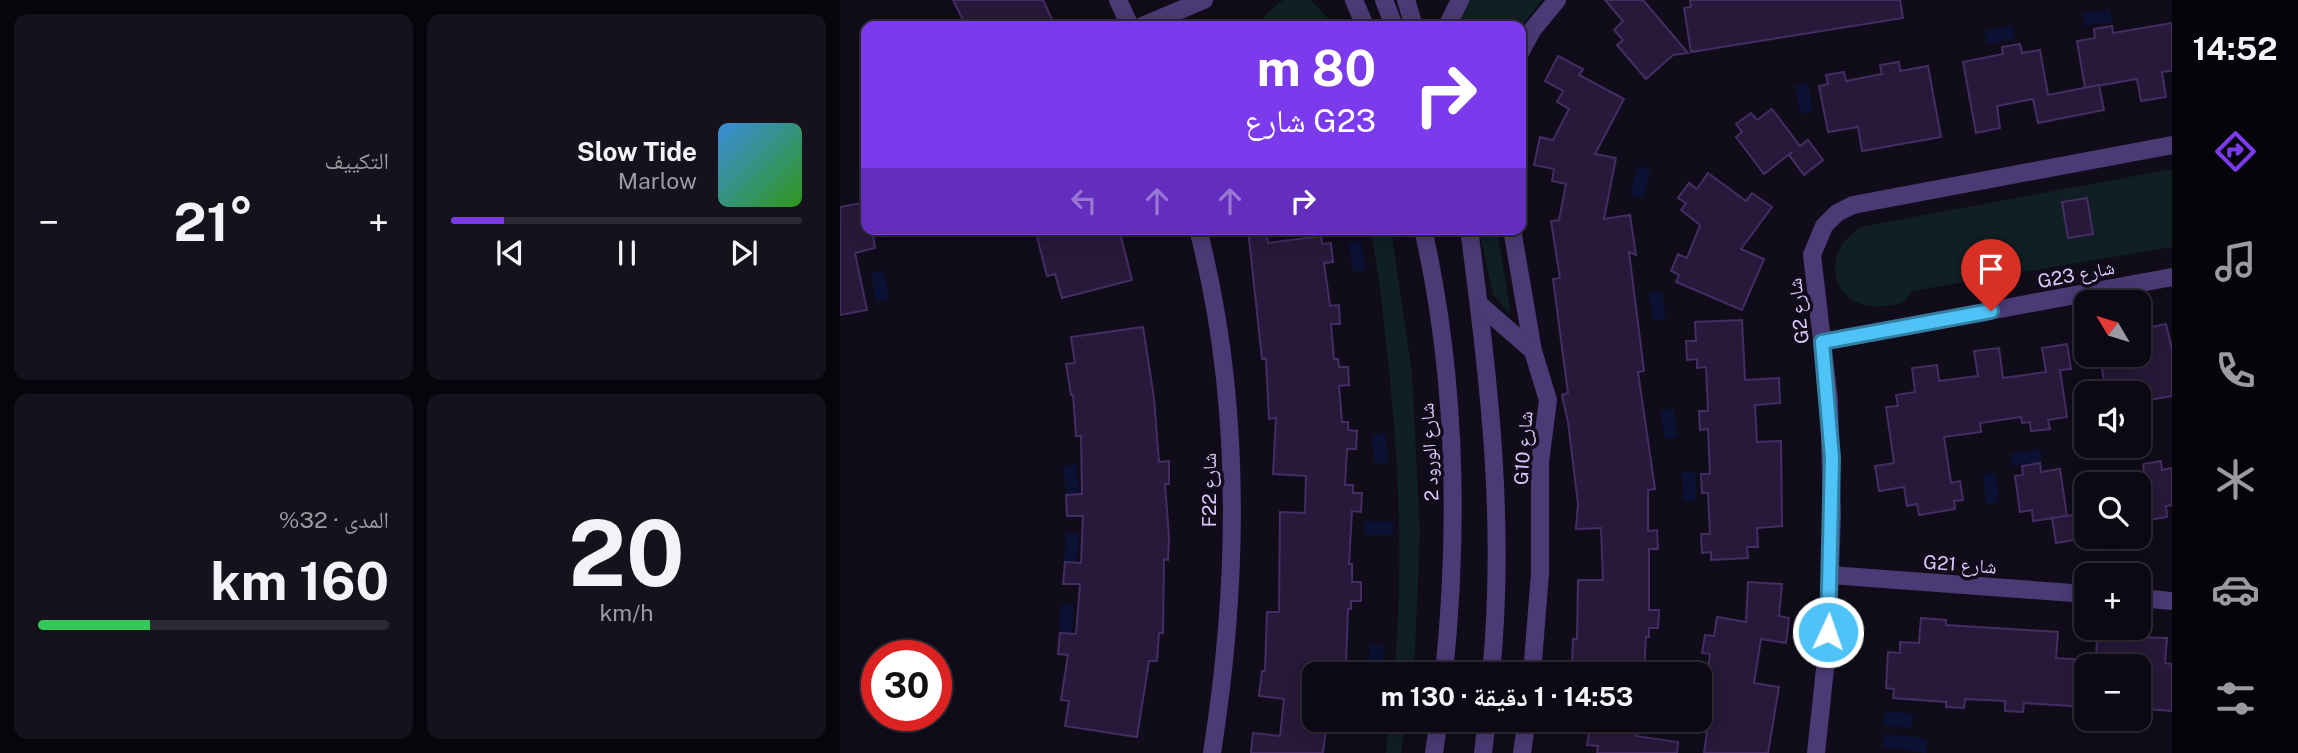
<!DOCTYPE html>
<html lang="ar">
<meta charset="utf-8">
<style>
body{margin:0;font-family:"Public Sans","Noto Naskh Arabic",sans-serif;background:#16121d;color:#f1f3f6;direction:rtl;height:100vh;display:flex;flex-direction:column;font-size:26px;white-space:nowrap}
*{box-sizing:border-box;margin:0}
p{font-size:23px;color:#9a9aa0}
.icon{flex:none;width:38px;height:38px;fill:none;stroke:currentColor;stroke-width:2;stroke-linecap:round;stroke-linejoin:round}
.map{position:relative;flex:1;overflow:hidden;direction:ltr}
.drawer{display:flex;flex-direction:column;gap:14px;padding:14px;background:#07050b;width:840px}
.drawer>*{flex:none}
.hud{position:absolute;left:21px;top:21px;width:665px;height:214px;border-radius:14px;box-shadow:0 4px 18px #0003,0 0 0 2px #2d2a34;direction:rtl;background:#7c3aed;color:#fff;overflow:hidden}
.needle{width:46px;rotate:308deg}
.fabs{position:absolute;left:1234px;top:290px;display:grid;gap:14px}
.fabs a{display:grid;place-items:center;width:77px;height:77px;border-radius:14px;background:#0d0914;box-shadow:0 4px 18px #0003,0 0 0 2px #2d2a34;font-size:35px}
.speed{position:absolute;left:21px;top:640px;display:flex;gap:14px;font-size:35px;font-weight:700;text-align:center}
.speed>*{display:grid;place-content:center;width:91px;height:91px;border-radius:50%;background:#0d0914;box-shadow:0 4px 18px #0003,0 0 0 2px #2d2a34;line-height:1}
.speed .limit{border:10px solid #d22;background:#fff;color:#111}
.pin{position:absolute;display:grid;place-items:center;width:60px;height:60px;color:#fff;margin:-72px -30px;border-radius:50% 50% 50% 0;rotate:-45deg;box-shadow:0 0 7px #0007}
.pin .icon{rotate:45deg}
.me{position:absolute;width:77px;margin:-38px;rotate:3deg;stroke-linejoin:round;filter:drop-shadow(0 0 5px #0008)}
.turn{display:flex;align-items:center;gap:24px;height:147px;padding:0 35px;font-size:32px}
.turn .icon{width:91px;height:91px;stroke-width:2.5}
.turn b{display:block;font-size:49px;line-height:60px}
.lanes{display:flex;align-items:center;height:66px;padding:0 35px;background:#0003;justify-content:center;gap:35px;direction:ltr}
.lanes .off{opacity:.35}
.big{font-size:52px;font-weight:700;line-height:1.1}
.drawer .card{flex:1;display:flex;flex-direction:column;justify-content:center;gap:10px;min-width:0;padding:0 24px;border-radius:14px;background:#16121d}
.drawer .dial{align-items:center;gap:0}
.dial b{font-size:91px;line-height:1}
.song{display:flex;align-items:center;gap:21px}
.cover{width:84px;height:84px;border-radius:10px;background:linear-gradient(135deg,hsl(210 70% 55%),hsl(110 70% 35%))}
.played{height:7px;border-radius:4px;background:linear-gradient(90deg,#7c3aed 15%,#2d2a34 15%)}
.keys{display:flex;justify-content:space-around;direction:ltr}
.heat{display:flex;justify-content:space-between;align-items:center;font-size:38px;direction:ltr}
.charge{height:10px;border-radius:5px;background:linear-gradient(90deg,#34c759 32%,#2d2a34 0)}
.drawer .tiles{flex:1;display:grid;gap:14px;grid-template-columns:repeat(2,1fr)}
.trip{position:absolute;left:462px;top:662px;width:410px;height:70px;border-radius:14px;background:#0d0914;box-shadow:0 4px 18px #0003,0 0 0 2px #2d2a34;font-weight:700;line-height:70px;text-align:center;direction:rtl}
main{display:flex;flex:1;min-height:0}
.menu{display:flex;flex-direction:column;width:126px;justify-content:space-around;align-items:center;background:#050408;color:#9a9aa0}
.menu .icon{width:49px;height:49px}
.menu .active{color:#7c3aed}
.menu b{font-size:32px;color:#f1f3f6}
.map>svg:first-child{display:block}
.green{fill:#0f1f23}
.water{fill:#0b1133}
.building{fill:#271939;stroke:#442d63;stroke-width:2}
.lines{fill:none;stroke-linecap:round;stroke-linejoin:round}
.minor{stroke:#4a3a75;stroke-width:18}
.route-casing{stroke:#337fa1;stroke-width:18}
.route{stroke:#4fc3f7;stroke-width:12}
.labels{text-anchor:middle;dominant-baseline:central;stroke-width:7;stroke-linejoin:round;paint-order:stroke}
.street-label{font-size:19px;fill:#dac9fb;stroke:#110c1a}
</style>
<main>
<nav class="menu">
<b>14:52</b>
<svg class="icon active" aria-label="directions" viewBox="0 0 24 24"><path d="M12 3l9 9-9 9-9-9zM9 14v-3h6M13 9l2 2-2 2"/></svg>
<svg class="icon" aria-label="music" viewBox="0 0 24 24"><path d="M9 18V5l10-2v13"/><circle cx="6" cy="18" r="3"/><circle cx="16" cy="16" r="3"/></svg>
<svg class="icon" aria-label="phone" viewBox="0 0 24 24"><path d="M5 4h4l2 5-3 2q2 4 5 5l2-3 5 2v4C11 20 4 13 5 4z"/></svg>
<svg class="icon" aria-label="climate" viewBox="0 0 24 24"><path d="M12 3v18M4 7l16 10M4 17L20 7"/></svg>
<svg class="icon" aria-label="car" viewBox="0 0 24 24"><path d="M5 17H2v-5l4-1 3-4h7l3 4 3 1v5h-3M9 17h6M6 11h13"/><circle cx="7" cy="17" r="2"/><circle cx="17" cy="17" r="2"/></svg>
<svg class="icon" aria-label="filters" viewBox="0 0 24 24"><path d="M4 7h16M4 17h16"/><circle cx="9" cy="7" r="2"/><circle cx="15" cy="17" r="2"/></svg>
</nav>
<div class="map">
<svg width="1332" height="753" viewBox="0 0 1332 753">
<rect width="100%" height="100%" fill="#110c1a"/>
<g class="green">
<path d="M443,0H471L495,26H424L425,15Z"/>
<path d="M629,0H702L681,27L615,26Z"/>
<path d="M1332,169V247L1072,291L1063,303C1048,306 1033,309 1019,303C981,288 992,238 1025,226Z"/>
<path d="M529,229H551L572,373L580,532L574,674H554C564,571 559,463 548,361C543,316 540,272 529,229Z"/>
<path d="M639,229H657L671,315L653,295Z"/>
<path d="M549,719H566L561,753H546Z"/>
</g>
<g class="water">
<path d="M1270,9L1272,22L1244,26L1242,13Z"/>
<path d="M1173,25L1175,39L1147,44L1144,31Z"/>
<path d="M968,83L973,112L960,114L955,85Z"/>
<path d="M798,166L811,170L803,198L790,194Z"/>
<path d="M521,241L526,270L513,272L508,243Z"/>
<path d="M44,271L49,299L36,302L31,273Z"/>
<path d="M822,291L826,319L813,321L809,293Z"/>
<path d="M833,408L838,437L825,439L820,411Z"/>
<path d="M545,433L548,462L535,464L532,435Z"/>
<path d="M1309,442L1310,455L1282,459L1280,446H1298L1299,443Z"/>
<path d="M1200,449L1202,462L1173,466L1171,453Z"/>
<path d="M236,464L239,493L226,495L223,466Z"/>
<path d="M842,472H855L856,500L843,501Z"/>
<path d="M1156,473L1159,502L1146,504L1143,475Z"/>
<path d="M524,521L553,522V535H524Z"/>
<path d="M226,533H239L237,562L224,561Z"/>
<path d="M221,604L234,605L232,634L219,633Z"/>
<path d="M530,644L544,646L541,674L528,673Z"/>
<path d="M1045,711L1073,714L1072,728L1043,725Z"/>
<path d="M1043,734L1087,738L1086,753L1042,747Z"/>
</g>
<g class="building">
<path d="M113,0H203L215,26H126Z"/>
<path d="M765,0H803L848,53L833,55L806,79L777,45L783,40L774,30L783,21Z"/>
<path d="M850,0H1060L1063,18L851,52L844,8L851,7Z"/>
<path d="M1332,23V71L1322,72L1326,97L1301,101L1297,79L1245,88L1237,41L1255,38L1254,29L1272,26L1273,33Z"/>
<path d="M1180,44L1182,53L1200,50L1208,95L1259,85L1264,110L1198,123L1193,99L1157,106L1160,128L1136,133L1123,62L1163,54L1162,47Z"/>
<path d="M718,56L743,69L739,75L784,99L755,154L776,158L764,219L790,215L796,255L789,252L804,371L798,372L815,489L808,490V531L817,530L818,549H809V610H819L818,628H809V637H806L804,674H756L757,665L732,664L733,639H737L738,580H763L761,528L736,529L738,504L728,422L722,395L728,393L713,279L720,278L711,221L719,220L726,184L712,181L714,169L694,165L700,137L713,140L729,109L717,102L723,91L705,81Z"/>
<path d="M1059,62L1060,71L1088,66L1101,137L1022,151L1018,127L988,132L979,86L988,84L986,75L1004,72L1006,81L1042,74L1040,65Z"/>
<path d="M932,109L960,146L968,140L983,160L964,175L949,155L952,152L924,174L896,137L902,132L896,124L911,113L917,120Z"/>
<path d="M868,173L906,201L912,193L932,207L901,249L924,259L902,310L836,282L839,275L831,271L838,254L847,258L860,225L841,210L846,203L838,198L849,183L857,189Z"/>
<path d="M1247,198L1253,234L1228,238L1222,202Z"/>
<path d="M26,202V229H32L35,248L15,253L27,310L0,315V207Z"/>
<path d="M195,229H279L292,280L222,298L215,274L207,276Z"/>
<path d="M408,229H425L428,243L481,236L482,244L491,243L493,262L484,263L490,306L499,305L500,324H491L494,359H498L499,367H508L509,385L499,386L502,422H508V430L517,431L516,449H507L505,485H513V493H522L521,512L512,511L509,564H512V582H521V601H511V609H508L506,663L497,662L496,670L474,669V719H487L483,753H411L413,733L440,736L444,699L419,696L422,671H425L427,612H439L440,512L465,513L466,476L433,474L436,418L429,419L426,359H422Z"/>
<path d="M902,320L905,380L939,378L940,403L915,405L917,442L941,441L942,526L917,528L918,547H907L908,558L871,560V552L862,553L861,534H870L868,493H862L861,474H870L868,429L860,430L859,411H868L866,367L857,368V359L847,360L846,341H856L855,322Z"/>
<path d="M1326,324L1332,349V396L1298,402V394H1266L1260,355H1305L1301,329Z"/>
<path d="M303,327L314,398L319,462L329,461V484H325L329,537L328,560L324,559L323,633H319L317,661H309L297,737L225,726L229,701L221,700L228,655L218,654L220,633L236,634L240,584H223L225,562L241,563L243,516H227L226,495L242,494L241,436H236L233,395H231L226,364L235,363L231,337Z"/>
<path d="M1227,344L1231,369L1220,370L1227,417L1208,420L1210,429L1191,431L1190,422L1182,423L1181,417L1140,423L1141,432L1104,437L1111,483L1120,481L1123,500L1114,501L1115,509L1079,515L1077,504L1067,506L1064,487L1039,491L1035,466L1054,463L1046,407L1058,406L1056,395L1075,392L1072,368L1097,365L1099,381L1138,376L1134,351L1159,348L1163,378L1206,372L1202,348Z"/>
<path d="M1321,461L1322,470L1332,468V505L1326,506L1327,517L1298,522V475L1304,473L1303,464Z"/>
<path d="M1200,463L1201,472L1220,469L1227,516L1193,521L1192,510L1180,512L1175,476L1183,475L1182,466Z"/>
<path d="M1246,513V538L1216,543L1212,518Z"/>
<path d="M908,582L942,584L939,616L949,618L946,643L921,639L914,683L939,687L928,753H864L867,732L859,731V704L863,705L870,654L862,653L865,635L874,636L877,617L906,622Z"/>
<path d="M1081,618L1106,620V625L1218,632L1216,658L1246,660V707L1184,703L1183,712L1165,711V701L1125,699L1124,708L1106,707V702L1053,698L1054,689L1046,688L1048,652L1060,653V642L1079,643Z"/>
<path d="M1257,636L1327,638L1325,663L1332,664V711L1306,709L1310,665L1256,661Z"/>
<path d="M751,719H798L796,736L838,742L837,753H757L758,746L747,745Z"/>
</g>
<g class="lines">
<g class="minor">
<path d="M278,0L290,26"/>
<path d="M514,0L525,26"/>
<path d="M544,0L554,26"/>
<path d="M566,0L574,26"/>
<path d="M302,26L364,0"/>
<path d="M607,26L620,0"/>
<path d="M681,51L693,29L717,0"/>
<path d="M358,229C402,399 399,581 372,753"/>
<path d="M583,229C616,374 619,527 604,674"/>
<path d="M629,229C649,378 666,524 651,674"/>
<path d="M672,229L693,351L708,400L700,462V573L692,674"/>
<path d="M639,304L693,351"/>
<path d="M982,342L1332,277"/>
<path d="M990,575L1246,594"/>
<path d="M1298,598L1332,601"/>
<path d="M594,753L599,719"/>
<path d="M643,753L647,719"/>
<path d="M682,753L687,719"/>
<path d="M976,753L987,650L992,516L989,400L972,255L984,226L997,213L1013,205L1332,145"/>
</g>
</g>
<g class="lines">
<defs>
<path id="route" d="M988,632L992,458L982,342L1151,311"/>
</defs>
<use href="#route" class="route-casing"/>
<use href="#route" class="route"/>
</g>
<g class="labels">
<g class="street-label">
<text transform="translate(1236 274) rotate(-11)">G23 شارع</text>
<text transform="translate(958 311) rotate(-97)">G2 شارع</text>
<text transform="translate(683 448) rotate(-86)">G10 شارع</text>
<text transform="translate(589 452) rotate(-93)">شارع الورود 2</text>
<text transform="translate(369 490) rotate(-90)">F22 شارع</text>
<text transform="translate(1120 564) rotate(4)">G21 شارع</text>
</g>
</g>
</svg>
<div class="fabs">
<a><svg class="needle" viewBox="-14 -14 28 28"><path d="M0-13l5 13h-10z" fill="#e53935"/><path d="M0 13l5-13h-10z" fill="#9a9aa0"/></svg></a>
<a><svg class="icon" aria-label="sound" viewBox="0 0 24 24"><path d="M4 9h4l5-4v14l-5-4H4zM17 9q2 3 0 6"/></svg></a>
<a><svg class="icon" aria-label="search" viewBox="0 0 24 24"><circle cx="10" cy="10" r="6"/><path d="M15 15l6 6"/></svg></a>
<a>+</a>
<a>−</a>
</div>
<div class="speed"><div class="limit">30</div></div>
<div class="pin" style="left:1151px;top:311px;background:#d93025"><svg class="icon" aria-label="arrive" viewBox="0 0 24 24"><path d="M6 21V4h12l-3 4 3 4H6"/></svg></div>
<svg class="me" style="left:988px;top:632px" viewBox="-20 -20 40 40"><circle r="17" fill="#4fc3f7" stroke="#fff" stroke-width="3"/><path d="M0-11L8 9 0 5-8 9z" fill="#fff"/></svg>
<div class="trip">14:53 · 1 دقيقة · 130 m</div>
<div class="hud">
<div class="turn"><svg class="icon" aria-label="right" viewBox="0 0 24 24"><path d="M7 20v-9h11M14 6l5 5-5 5"/></svg><div><b>80 m</b>G23 شارع</div></div>
<div class="lanes"><svg class="icon off" aria-label="left" viewBox="0 0 24 24"><path d="M17 20v-9H6M10 6l-5 5 5 5"/></svg><svg class="icon off" aria-label="ahead" viewBox="0 0 24 24"><path d="M12 20V5M6 11l6-6 6 6"/></svg><svg class="icon off" aria-label="ahead" viewBox="0 0 24 24"><path d="M12 20V5M6 11l6-6 6 6"/></svg><svg class="icon" aria-label="right" viewBox="0 0 24 24"><path d="M7 20v-9h11M14 6l5 5-5 5"/></svg></div>
</div>
</div>
<section class="drawer">
<div class="tiles">
<div class="card">
<div class="song"><i class="cover"></i><div><b>Slow Tide</b><p>Marlow</p></div></div>
<div class="played"></div>
<div class="keys"><svg class="icon" aria-label="previous" viewBox="0 0 24 24"><path d="M18 5L8 12l10 7zM5 5v14"/></svg><svg class="icon" aria-label="pause" viewBox="0 0 24 24"><path d="M8 5v14M16 5v14"/></svg><svg class="icon" aria-label="next" viewBox="0 0 24 24"><path d="M6 5l10 7-10 7zM19 5v14"/></svg></div>
</div>
<div class="card"><p>التكييف</p>
<div class="heat"><a>−</a><b class="big">21°</b><a>+</a></div>
</div>
<div class="card dial"><b>20</b><p>km/h</p></div>
<div class="card"><p>المدى · 32%</p><b class="big">160 km</b><div class="charge"></div></div>
</div>
</section>
</main>
